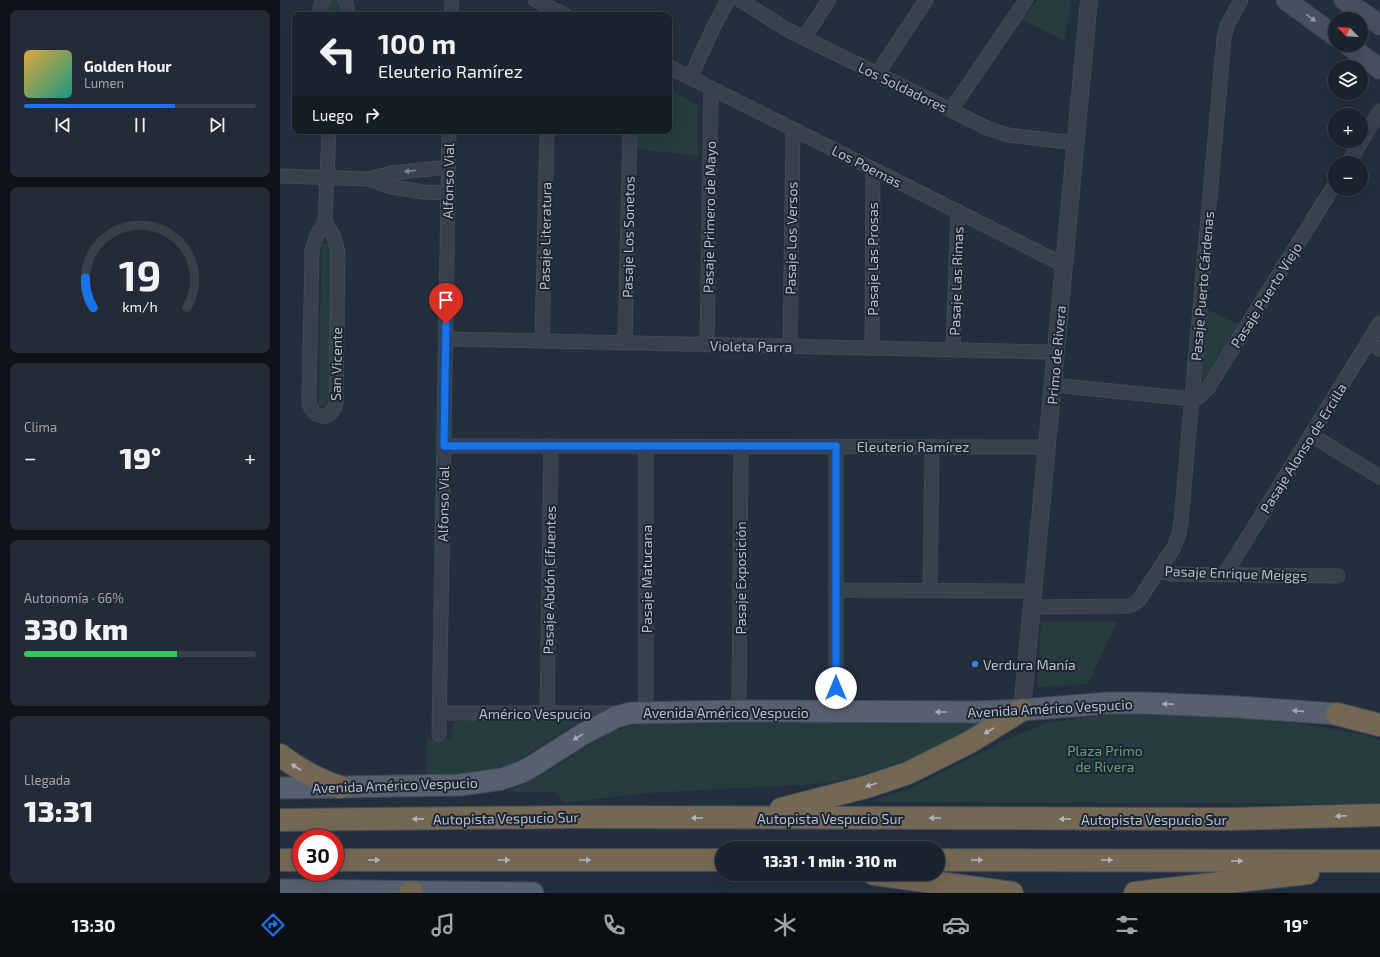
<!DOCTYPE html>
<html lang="es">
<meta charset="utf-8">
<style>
body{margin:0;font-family:"Exo 2",sans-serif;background:#242b36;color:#f1f3f6;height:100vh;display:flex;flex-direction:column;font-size:15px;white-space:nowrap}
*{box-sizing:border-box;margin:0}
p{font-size:13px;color:#a0a4aa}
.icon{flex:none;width:22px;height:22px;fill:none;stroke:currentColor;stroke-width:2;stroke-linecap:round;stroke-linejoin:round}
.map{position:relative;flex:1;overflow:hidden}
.side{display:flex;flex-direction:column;gap:10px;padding:10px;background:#0f1319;width:280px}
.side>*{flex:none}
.banner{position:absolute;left:12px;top:12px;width:380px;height:122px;border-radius:8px;box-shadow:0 4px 16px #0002,0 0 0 1px #39404a;background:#1b232e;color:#f1f3f6;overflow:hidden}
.needle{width:26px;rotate:295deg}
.buttons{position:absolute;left:1048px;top:12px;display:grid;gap:8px}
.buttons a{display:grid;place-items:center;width:40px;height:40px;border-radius:50%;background:#1b232e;box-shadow:0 4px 16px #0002,0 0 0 1px #39404a;font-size:20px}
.speed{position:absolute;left:12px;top:829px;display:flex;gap:8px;font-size:20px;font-weight:700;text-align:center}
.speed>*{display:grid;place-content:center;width:52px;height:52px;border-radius:50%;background:#1b232e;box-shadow:0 4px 16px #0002,0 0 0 1px #39404a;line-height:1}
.speed .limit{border:6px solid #d22;background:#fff;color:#111}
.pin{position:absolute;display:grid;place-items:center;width:34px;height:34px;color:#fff;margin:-41px -17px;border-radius:50% 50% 50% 0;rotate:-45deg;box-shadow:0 0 4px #0007}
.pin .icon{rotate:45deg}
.me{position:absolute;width:44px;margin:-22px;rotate:0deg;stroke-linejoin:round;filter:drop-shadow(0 0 3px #0008)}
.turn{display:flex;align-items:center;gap:14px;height:84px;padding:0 20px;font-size:18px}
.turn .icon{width:52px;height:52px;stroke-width:2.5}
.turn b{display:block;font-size:28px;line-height:34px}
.then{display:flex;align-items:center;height:38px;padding:0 20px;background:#0003;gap:8px;font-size:15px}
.big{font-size:30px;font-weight:800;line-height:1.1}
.side .widget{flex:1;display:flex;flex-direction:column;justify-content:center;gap:6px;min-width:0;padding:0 14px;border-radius:8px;background:#242b36}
.side .dial{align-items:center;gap:0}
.dial svg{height:104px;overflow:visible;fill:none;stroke:#39404a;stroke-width:7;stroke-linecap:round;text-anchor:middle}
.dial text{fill:#f1f3f6;stroke:none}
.song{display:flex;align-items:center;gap:12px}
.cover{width:48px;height:48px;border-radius:6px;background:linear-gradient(135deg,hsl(40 70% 55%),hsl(170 70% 35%))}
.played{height:4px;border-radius:2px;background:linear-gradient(90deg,#1a73e8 65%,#39404a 65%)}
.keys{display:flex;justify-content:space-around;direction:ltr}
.heat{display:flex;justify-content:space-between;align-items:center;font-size:22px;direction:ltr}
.charge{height:6px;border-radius:3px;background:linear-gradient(90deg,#34c759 66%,#39404a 0)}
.trip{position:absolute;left:435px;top:841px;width:230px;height:40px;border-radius:20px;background:#1b232e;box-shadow:0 4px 16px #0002,0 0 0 1px #39404a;font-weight:800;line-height:40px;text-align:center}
.dock{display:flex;height:64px;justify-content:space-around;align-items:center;background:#0b0e12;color:#a0a4aa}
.dock .icon{width:28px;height:28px}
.dock .active{color:#1a73e8}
.dock b{font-size:18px;color:#f1f3f6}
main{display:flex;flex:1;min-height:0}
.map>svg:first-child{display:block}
.green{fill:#263c3f}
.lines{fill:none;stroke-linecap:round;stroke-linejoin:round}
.minor-casing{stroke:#414a57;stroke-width:15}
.tertiary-casing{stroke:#414a57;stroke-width:18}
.secondary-casing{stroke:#414a57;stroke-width:21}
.primary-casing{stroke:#414a57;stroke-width:23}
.motorway-casing{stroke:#434c59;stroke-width:24}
.minor{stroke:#38414e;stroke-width:13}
.tertiary{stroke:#38414e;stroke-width:16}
.secondary{stroke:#465061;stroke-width:19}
.primary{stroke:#56606e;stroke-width:21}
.motorway{stroke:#746855;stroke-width:22}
.oneway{fill:#8e96a5}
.oneway2{fill:#7c8592}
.oneway3{fill:#a1aab7}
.oneway4{fill:#aeb4bd}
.route-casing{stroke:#114b97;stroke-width:10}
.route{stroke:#1a73e8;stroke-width:7}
.shop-dot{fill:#3f7fe0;stroke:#1d2633;stroke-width:1.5}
.labels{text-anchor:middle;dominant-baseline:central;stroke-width:4;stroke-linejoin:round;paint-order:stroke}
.street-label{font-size:14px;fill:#b4bcc9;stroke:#1d2633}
.poi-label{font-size:14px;fill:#b4bcc9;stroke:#1d2633;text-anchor:start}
.park-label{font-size:14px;fill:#6b9a76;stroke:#1d2633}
</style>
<main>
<section class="side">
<div class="widget">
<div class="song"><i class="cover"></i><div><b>Golden Hour</b><p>Lumen</p></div></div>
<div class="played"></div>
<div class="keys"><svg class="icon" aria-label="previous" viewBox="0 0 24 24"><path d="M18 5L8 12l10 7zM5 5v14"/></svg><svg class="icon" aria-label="pause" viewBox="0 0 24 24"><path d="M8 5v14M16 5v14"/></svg><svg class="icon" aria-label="next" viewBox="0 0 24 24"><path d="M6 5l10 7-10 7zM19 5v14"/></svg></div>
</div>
<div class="widget dial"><svg viewBox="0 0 100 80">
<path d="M14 69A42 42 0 1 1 86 69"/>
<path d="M14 69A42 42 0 0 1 8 46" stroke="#1a73e8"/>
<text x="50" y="56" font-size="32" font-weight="700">19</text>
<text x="50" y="72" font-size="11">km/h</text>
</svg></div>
<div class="widget"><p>Clima</p>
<div class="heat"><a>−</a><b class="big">19°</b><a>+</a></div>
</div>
<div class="widget"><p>Autonomía · 66%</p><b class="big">330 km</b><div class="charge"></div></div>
<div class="widget"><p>Llegada</p><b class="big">13:31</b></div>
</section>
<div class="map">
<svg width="1100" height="893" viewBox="0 0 1100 893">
<rect width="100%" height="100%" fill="#242f3e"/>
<g class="green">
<rect x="48" y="0" width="10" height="15"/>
<path d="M757,0H792L784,40L742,20Z"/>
<path d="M389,89L417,105L418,156L357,149L356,131H389Z"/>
<path d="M42,243L52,244L48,406H38Z"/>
<path d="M926,309L958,324L917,391Z"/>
<path d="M761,621L837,622L808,684L757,687Z"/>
<path d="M821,714C914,717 1010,714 1100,740V804L587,802L630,789L725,740L764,724Z"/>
<path d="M306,717L232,764L185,776L147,775V739L171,738L174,721Z"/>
<path d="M723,720L668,746L576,777L537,784L368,793L284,803L274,792H226L263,775L330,732L362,724Z"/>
</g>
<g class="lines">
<defs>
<g id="minor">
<path d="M65,0L67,6V15"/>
<path d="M255,0L285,15"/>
<path d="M460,0L506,29L707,128L728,135L796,143"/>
<path d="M40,15V8L43,0"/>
<path d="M171,15L172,0"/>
<path d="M524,38L549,0"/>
<path d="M389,67L784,265"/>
<path d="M597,74L646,0"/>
<path d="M410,78L435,24L448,0"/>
<path d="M671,110L746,0"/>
<path d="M1068,163L1100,111"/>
<path d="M0,176L88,179L111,187L144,192L168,193"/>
<path d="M88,179L112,173L168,167"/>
<path d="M45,222L54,237L58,252L56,404C50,421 34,420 29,403L32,250L37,235Z"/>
<path d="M45,222L49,131"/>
<path d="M166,339L776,352"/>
<path d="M262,341L267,131"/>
<path d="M1088,342L1100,349"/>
<path d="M345,343L350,131"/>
<path d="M427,345L431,88"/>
<path d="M510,346L513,129"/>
<path d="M592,348L593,169"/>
<path d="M673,350L678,212"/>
<path d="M773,385L912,399L919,397L928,388L1055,184"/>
<path d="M1031,435L1100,477"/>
<path d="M164,446L767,447"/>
<path d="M878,571L891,574L1058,576"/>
<path d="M945,574L1100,323"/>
<path d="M556,590L753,591"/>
<path d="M650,590L652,446"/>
<path d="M751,607L848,606L854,604L859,600L894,547L899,534L901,521L944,38L947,26L961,0"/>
<path d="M459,711L461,446"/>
<path d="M366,712V446"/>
<path d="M554,712L556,688V446"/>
<path d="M159,713H337"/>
<path d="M267,714L271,446"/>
<path d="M159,734L169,131"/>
</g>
<path id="tertiary" d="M742,710L809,0"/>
<g id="secondary">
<path d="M1006,0L1055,36"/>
<path d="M1064,0L1100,25"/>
<path d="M1068,45L1100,69"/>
</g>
<g id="primary">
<path d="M0,788L180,785L222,779L242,772L256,764L303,734L336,717L351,713L459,711L696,712L742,710L829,703H863L958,707L1057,714"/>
<path d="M0,890L253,893"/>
</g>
<g id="motorway">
<path d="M1057,714L1100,725"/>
<path d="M0,755C18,769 38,780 60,787"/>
<path d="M501,809L586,787L628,773L690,742L742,710"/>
<path d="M0,820L289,817L950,819L1100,815"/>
<path d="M0,860H21"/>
<path d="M55,860H442"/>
<path d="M658,860L1100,861"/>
<path d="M594,874L732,893"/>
<path d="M130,893L132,892"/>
<path d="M855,893L1028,873"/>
</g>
</defs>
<use href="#minor" class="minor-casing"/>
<use href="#tertiary" class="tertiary-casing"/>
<use href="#secondary" class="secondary-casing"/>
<use href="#primary" class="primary-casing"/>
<use href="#motorway" class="motorway-casing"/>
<use href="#minor" class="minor"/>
<use href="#tertiary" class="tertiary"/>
<use href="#secondary" class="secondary"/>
<use href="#primary" class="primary"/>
<use href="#motorway" class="motorway"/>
</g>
<defs><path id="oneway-solid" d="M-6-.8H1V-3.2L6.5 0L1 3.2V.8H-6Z"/></defs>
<use class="oneway" href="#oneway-solid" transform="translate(1031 18) rotate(36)"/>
<use class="oneway2" href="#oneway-solid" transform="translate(130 171) rotate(173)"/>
<g class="oneway3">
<use href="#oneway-solid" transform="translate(888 704) rotate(-179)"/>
<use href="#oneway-solid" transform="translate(1018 711) rotate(-176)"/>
<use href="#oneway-solid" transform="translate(661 712) rotate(-180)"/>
<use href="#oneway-solid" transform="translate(298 737) rotate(148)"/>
</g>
<g class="oneway4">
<use href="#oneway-solid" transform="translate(709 731) rotate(149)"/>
<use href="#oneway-solid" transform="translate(16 767) rotate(-147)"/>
<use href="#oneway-solid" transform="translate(591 785) rotate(164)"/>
<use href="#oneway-solid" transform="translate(1061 816) rotate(178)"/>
<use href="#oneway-solid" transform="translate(417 818) rotate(-180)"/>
<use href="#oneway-solid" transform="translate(655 818) rotate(-180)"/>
<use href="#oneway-solid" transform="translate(138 819) rotate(179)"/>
<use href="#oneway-solid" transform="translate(785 819) rotate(-180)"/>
<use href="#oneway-solid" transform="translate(94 860)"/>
<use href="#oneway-solid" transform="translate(224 860)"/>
<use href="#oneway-solid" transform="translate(305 860)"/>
<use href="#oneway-solid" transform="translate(697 860)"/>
<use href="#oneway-solid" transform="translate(827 860)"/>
<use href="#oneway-solid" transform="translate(957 861)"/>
</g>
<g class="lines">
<defs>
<path id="route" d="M166,324L164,446H556V688"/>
</defs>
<use href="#route" class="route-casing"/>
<use href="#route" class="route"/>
</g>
<circle class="shop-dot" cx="695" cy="664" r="4"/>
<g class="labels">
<g class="street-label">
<text transform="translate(623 87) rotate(26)">Los Soldadores</text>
<text transform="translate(587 166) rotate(27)">Los Poemas</text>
<text transform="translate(168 181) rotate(-89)">Alfonso Vial</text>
<text transform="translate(429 217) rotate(-89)">Pasaje Primero de Mayo</text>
<text transform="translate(265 236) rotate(-89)">Pasaje Literatura</text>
<text transform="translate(348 237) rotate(-89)">Pasaje Los Sonetos</text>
<text transform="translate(511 238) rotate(-89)">Pasaje Los Versos</text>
<text transform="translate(592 259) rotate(-90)">Pasaje Las Prosas</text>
<text transform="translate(676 281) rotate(-88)">Pasaje Las Rimas</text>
<text transform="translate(922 286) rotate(-85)">Pasaje Puerto Cárdenas</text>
<text transform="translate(986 295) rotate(-58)">Pasaje Puerto Viejo</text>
<text transform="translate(471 346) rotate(1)">Violeta Parra</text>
<text transform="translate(776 355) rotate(-85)">Primo de Rivera</text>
<text transform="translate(56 364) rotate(-89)">San Vicente</text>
<text x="633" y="446">Eleuterio Ramírez</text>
<text transform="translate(1023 448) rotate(-58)">Pasaje Alonso de Ercilla</text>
<text transform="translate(163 504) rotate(-89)">Alfonso Vial</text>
<text transform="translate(956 573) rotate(2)">Pasaje Enrique Meiggs</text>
<text transform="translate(460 578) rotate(-90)">Pasaje Exposición</text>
<text transform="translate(366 579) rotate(-90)">Pasaje Matucana</text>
<text transform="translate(269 580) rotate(-89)">Pasaje Abdón Cifuentes</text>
<text transform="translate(770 708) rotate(-3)">Avenida Américo Vespucio</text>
<text x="446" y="712">Avenida Américo Vespucio</text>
<text x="255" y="713">Américo Vespucio</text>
<text transform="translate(115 785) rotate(-2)">Avenida Américo Vespucio</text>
<text transform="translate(226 818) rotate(-1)">Autopista Vespucio Sur</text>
<text x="550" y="818">Autopista Vespucio Sur</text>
<text x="874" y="819">Autopista Vespucio Sur</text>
</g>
<g class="poi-label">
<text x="703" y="664">Verdura Manía</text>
</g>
<g class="park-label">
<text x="825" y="750">Plaza Primo<tspan x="825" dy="16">de Rivera</tspan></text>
</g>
</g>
</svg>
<div class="buttons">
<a><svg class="needle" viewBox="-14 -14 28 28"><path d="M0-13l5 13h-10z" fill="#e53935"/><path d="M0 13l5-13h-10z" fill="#a0a4aa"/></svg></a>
<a><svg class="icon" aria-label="layers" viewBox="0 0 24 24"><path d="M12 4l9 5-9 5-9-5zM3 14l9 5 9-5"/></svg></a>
<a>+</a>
<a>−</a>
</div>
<div class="speed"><div class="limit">30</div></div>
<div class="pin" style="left:166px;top:324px;background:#d93025"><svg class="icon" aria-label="arrive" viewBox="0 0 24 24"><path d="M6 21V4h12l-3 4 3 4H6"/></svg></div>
<svg class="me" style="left:556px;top:688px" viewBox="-20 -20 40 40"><circle r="19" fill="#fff"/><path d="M0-13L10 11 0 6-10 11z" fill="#1a73e8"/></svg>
<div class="trip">13:31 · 1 min · 310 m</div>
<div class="banner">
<div class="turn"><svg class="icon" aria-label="left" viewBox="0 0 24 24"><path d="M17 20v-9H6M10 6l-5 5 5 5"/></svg><div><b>100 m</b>Eleuterio Ramírez</div></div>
<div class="then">Luego<svg class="icon" aria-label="right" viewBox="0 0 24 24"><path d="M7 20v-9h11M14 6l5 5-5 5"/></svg></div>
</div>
</div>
</main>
<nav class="dock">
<b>13:30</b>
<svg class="icon active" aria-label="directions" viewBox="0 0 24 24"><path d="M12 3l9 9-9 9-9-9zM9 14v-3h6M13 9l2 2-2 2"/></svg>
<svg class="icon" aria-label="music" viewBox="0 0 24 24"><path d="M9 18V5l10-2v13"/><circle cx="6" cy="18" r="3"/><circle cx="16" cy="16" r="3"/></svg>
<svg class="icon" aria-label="phone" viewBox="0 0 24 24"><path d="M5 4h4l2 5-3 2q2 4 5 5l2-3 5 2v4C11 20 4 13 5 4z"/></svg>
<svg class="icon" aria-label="climate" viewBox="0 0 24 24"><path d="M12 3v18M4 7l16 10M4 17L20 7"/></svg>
<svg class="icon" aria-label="car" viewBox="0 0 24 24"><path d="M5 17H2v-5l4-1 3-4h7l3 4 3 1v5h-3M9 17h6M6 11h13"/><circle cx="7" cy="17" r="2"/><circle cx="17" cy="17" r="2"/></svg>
<svg class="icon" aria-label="filters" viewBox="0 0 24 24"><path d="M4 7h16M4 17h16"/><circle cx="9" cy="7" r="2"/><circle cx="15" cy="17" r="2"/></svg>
<b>19°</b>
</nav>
